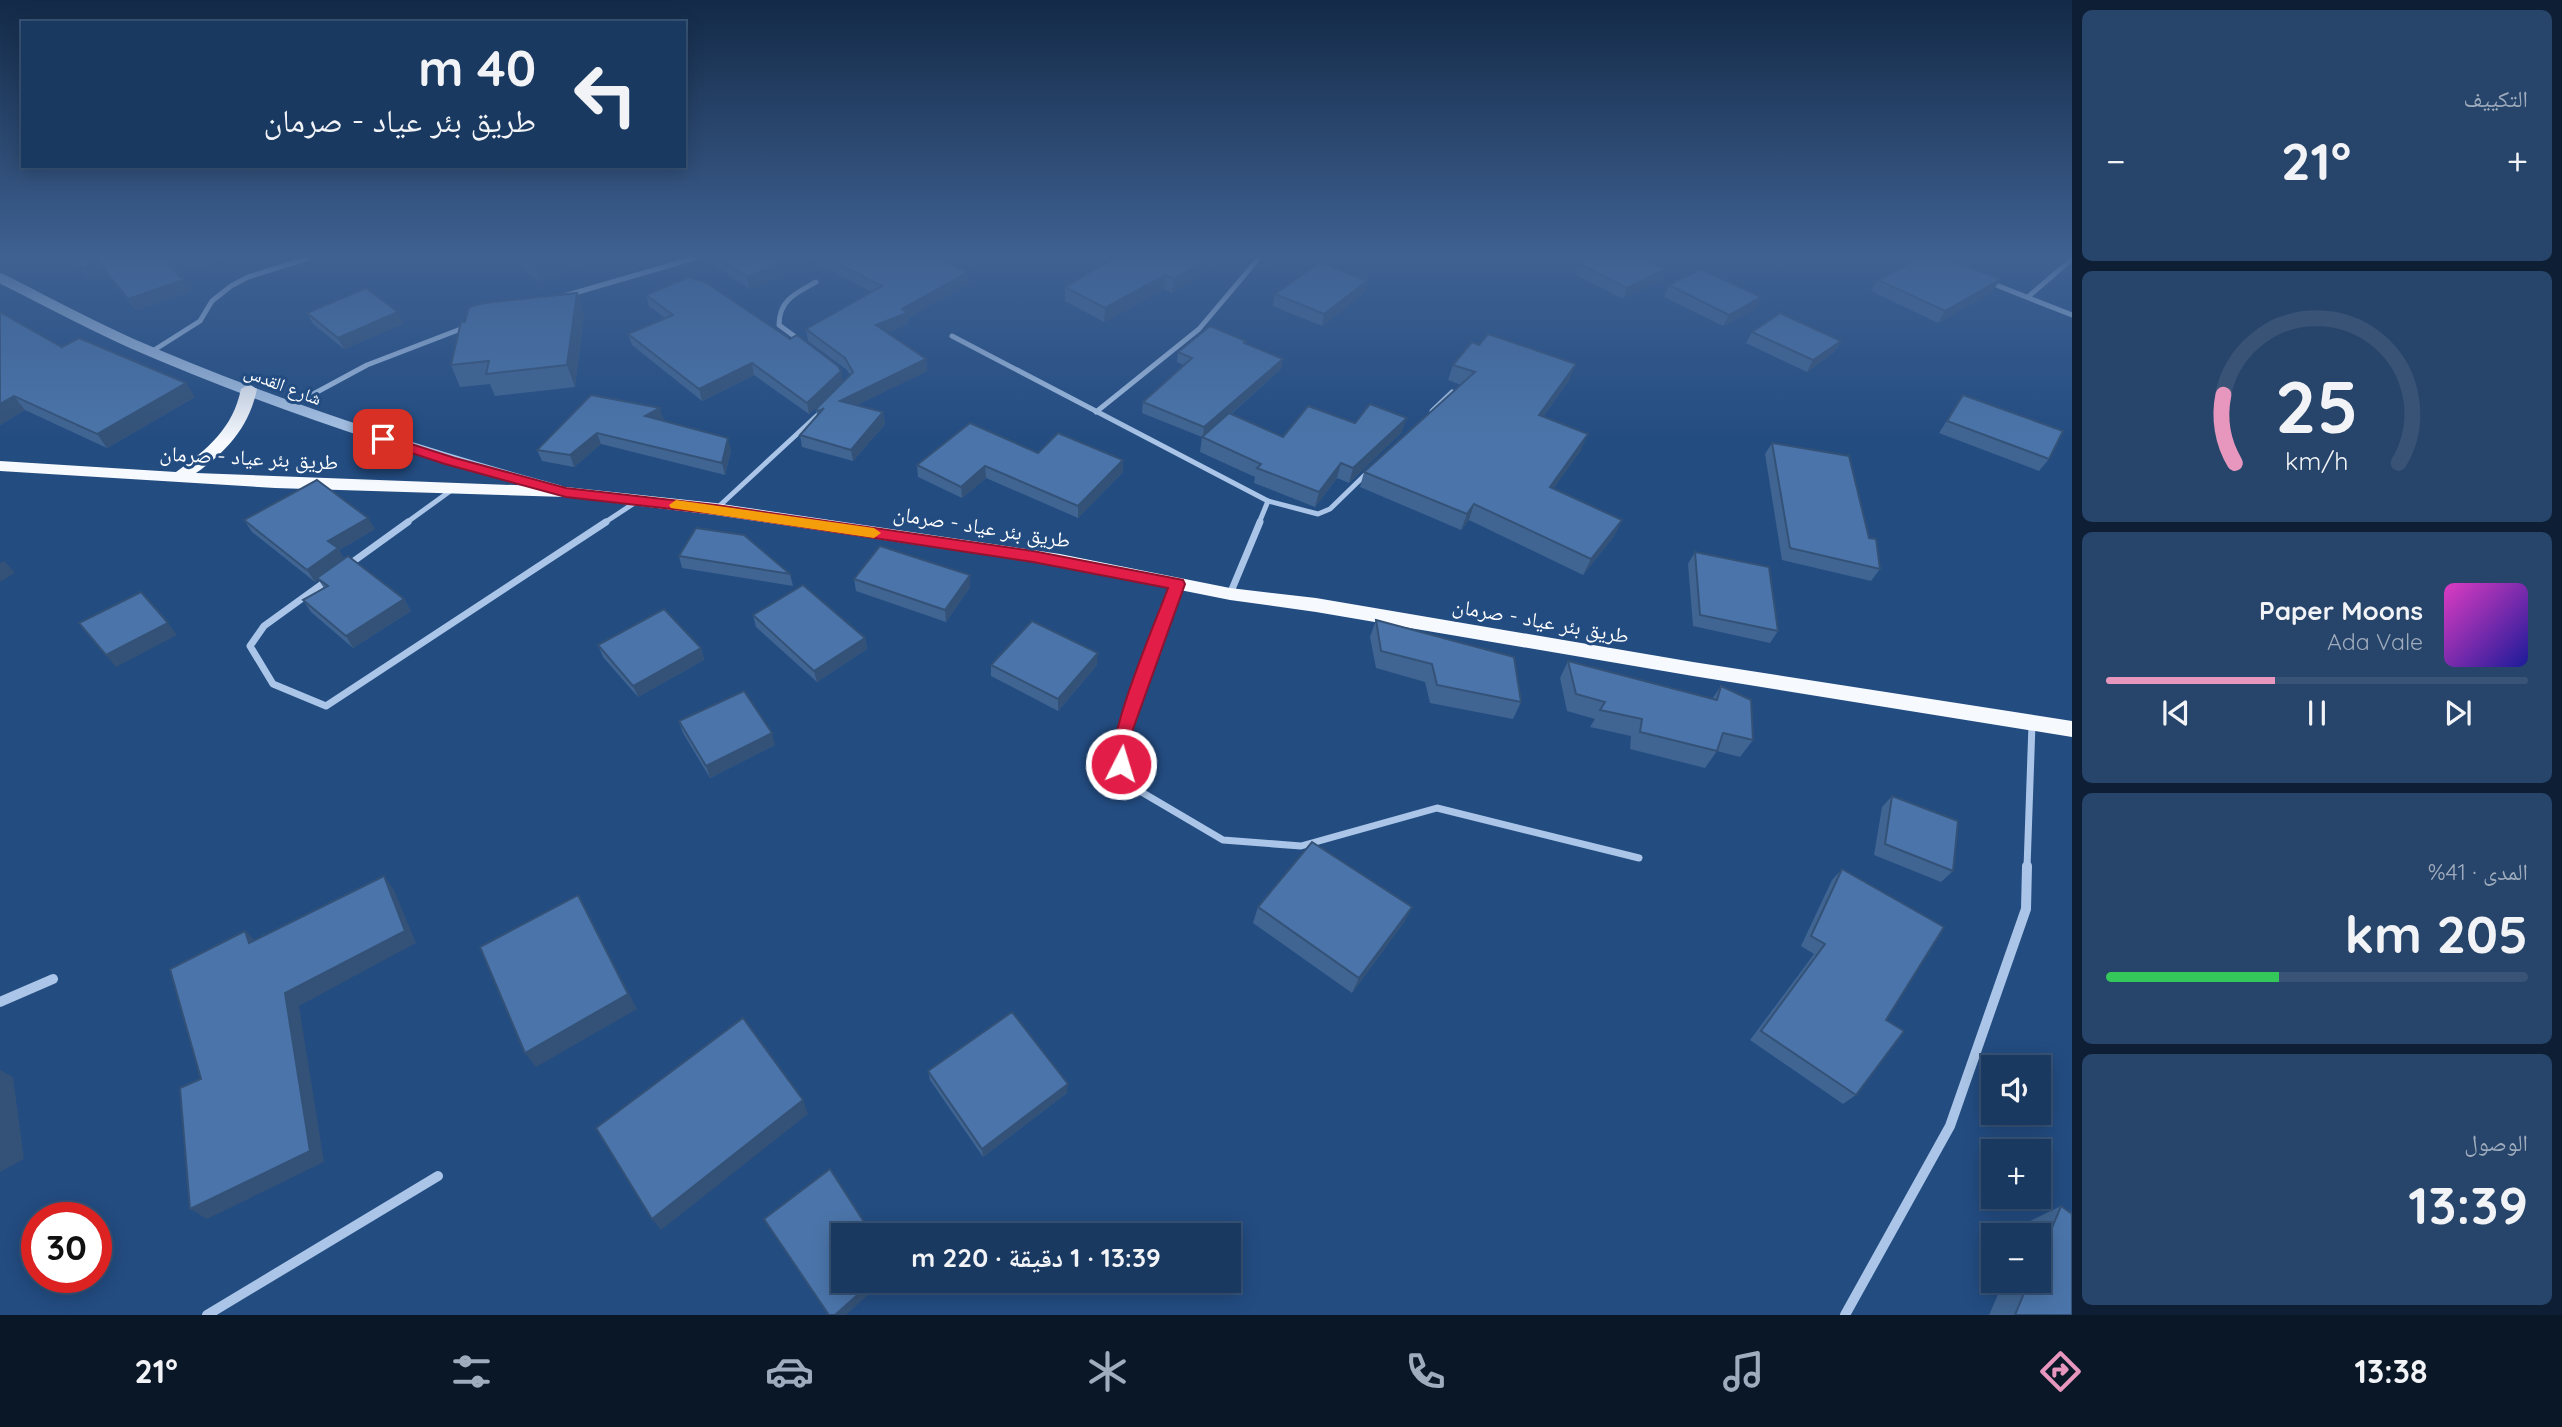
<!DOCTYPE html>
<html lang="ar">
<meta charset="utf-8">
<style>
body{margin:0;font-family:Quicksand,"Noto Naskh Arabic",sans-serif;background:#27446a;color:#f1f3f6;direction:rtl;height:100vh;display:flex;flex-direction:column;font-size:26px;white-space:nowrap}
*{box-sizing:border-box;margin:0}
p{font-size:23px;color:#9facbd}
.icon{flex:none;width:38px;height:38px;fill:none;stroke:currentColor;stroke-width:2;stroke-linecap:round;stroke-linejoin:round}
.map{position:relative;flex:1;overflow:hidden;direction:ltr}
.details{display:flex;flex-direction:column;gap:10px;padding:10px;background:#0e1f35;width:490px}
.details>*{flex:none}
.top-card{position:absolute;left:21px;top:21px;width:665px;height:147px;border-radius:0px;box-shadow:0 4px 18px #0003,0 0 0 2px #385376;direction:rtl;background:#1a3961;color:#f1f3f6;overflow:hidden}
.buttons{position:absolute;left:1981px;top:1055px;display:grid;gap:14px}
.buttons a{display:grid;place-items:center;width:70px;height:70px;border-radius:0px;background:#1a3961;box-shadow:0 4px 18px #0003,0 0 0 2px #385376;font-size:35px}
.speed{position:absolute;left:21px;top:1202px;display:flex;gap:14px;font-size:35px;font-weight:700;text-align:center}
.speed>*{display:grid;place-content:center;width:91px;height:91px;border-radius:50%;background:#1a3961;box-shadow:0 4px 18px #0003,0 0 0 2px #385376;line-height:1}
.speed .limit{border:10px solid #d22;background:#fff;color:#111}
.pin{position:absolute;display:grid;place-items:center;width:60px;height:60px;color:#fff;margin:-30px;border-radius:14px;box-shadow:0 4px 10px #0006}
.me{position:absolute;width:77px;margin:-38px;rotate:5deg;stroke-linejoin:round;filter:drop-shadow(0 0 5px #0008)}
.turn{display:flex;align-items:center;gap:24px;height:147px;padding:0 35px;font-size:32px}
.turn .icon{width:91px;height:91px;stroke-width:2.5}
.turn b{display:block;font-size:49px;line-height:60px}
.big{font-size:52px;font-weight:700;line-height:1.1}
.details .tile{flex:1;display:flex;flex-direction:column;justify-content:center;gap:10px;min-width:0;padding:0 24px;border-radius:10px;background:#27446a}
.details .dial{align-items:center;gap:0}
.dial svg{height:182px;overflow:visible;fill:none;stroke:#385376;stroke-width:7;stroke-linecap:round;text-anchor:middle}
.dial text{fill:#f1f3f6;stroke:none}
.song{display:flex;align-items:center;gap:21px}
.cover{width:84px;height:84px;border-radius:10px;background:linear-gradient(135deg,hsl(310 70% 55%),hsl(240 70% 35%))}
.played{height:7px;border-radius:4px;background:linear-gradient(90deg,#e797bd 40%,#385376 40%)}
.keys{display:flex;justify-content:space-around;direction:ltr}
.heat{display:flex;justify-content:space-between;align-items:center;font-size:38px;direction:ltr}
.charge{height:10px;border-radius:5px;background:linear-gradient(90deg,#34c759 41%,#385376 0)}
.trip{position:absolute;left:831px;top:1223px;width:410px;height:70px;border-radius:0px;background:#1a3961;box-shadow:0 4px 18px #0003,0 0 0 2px #385376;font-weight:700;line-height:70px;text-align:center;direction:rtl}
.menu{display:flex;height:112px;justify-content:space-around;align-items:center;background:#0a1727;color:#9facbd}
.menu .icon{width:49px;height:49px}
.menu .active{color:#e797bd}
.menu b{font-size:32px;color:#f1f3f6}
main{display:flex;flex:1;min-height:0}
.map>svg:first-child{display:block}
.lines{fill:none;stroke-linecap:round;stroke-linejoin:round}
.minor-far2{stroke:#aac5e7;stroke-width:5}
.minor-far1{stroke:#aac5e7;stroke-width:7}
.minor{stroke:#aac5e7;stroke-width:10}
.tertiary{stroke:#aac5e7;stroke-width:10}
.trunk{fill:#f6f9fe;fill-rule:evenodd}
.wall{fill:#406592}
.shaded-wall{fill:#345277}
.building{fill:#4b75aa;stroke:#345277;stroke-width:2}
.route{fill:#e11d48;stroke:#92132f;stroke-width:2}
.slow{fill:#f59e0b}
.labels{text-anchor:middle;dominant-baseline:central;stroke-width:6;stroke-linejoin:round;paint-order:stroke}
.far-street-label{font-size:18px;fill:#fff;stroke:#234c81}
.street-label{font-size:21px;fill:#fff;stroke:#234c81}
</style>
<main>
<section class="details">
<div class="tile"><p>التكييف</p>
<div class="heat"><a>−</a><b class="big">21°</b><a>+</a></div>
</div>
<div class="tile dial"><svg viewBox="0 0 100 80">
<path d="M14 69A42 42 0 1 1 86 69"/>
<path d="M14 69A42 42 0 0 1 9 39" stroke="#e797bd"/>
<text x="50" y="56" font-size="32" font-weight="700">25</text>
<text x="50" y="72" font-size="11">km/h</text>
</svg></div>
<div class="tile">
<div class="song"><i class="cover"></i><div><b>Paper Moons</b><p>Ada Vale</p></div></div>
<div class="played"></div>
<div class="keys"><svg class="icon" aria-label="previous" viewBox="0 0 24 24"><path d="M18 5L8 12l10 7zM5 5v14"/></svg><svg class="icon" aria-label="pause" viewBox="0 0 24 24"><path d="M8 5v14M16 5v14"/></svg><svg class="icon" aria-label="next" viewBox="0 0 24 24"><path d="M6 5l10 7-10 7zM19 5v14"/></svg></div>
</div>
<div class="tile"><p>المدى · 41%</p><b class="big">205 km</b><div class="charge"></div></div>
<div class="tile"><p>الوصول</p><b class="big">13:39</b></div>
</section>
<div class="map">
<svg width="2072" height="1315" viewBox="0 0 2072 1315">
<rect width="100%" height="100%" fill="#234c81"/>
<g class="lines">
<g class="minor-far2">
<path d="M1991,283L2072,315"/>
<path d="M564,296L695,258"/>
<path d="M2028,297L2072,259"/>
<path d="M952,336L1268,501L1318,514L1330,509L1368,472"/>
<path d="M801,341L779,325C779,300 796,293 816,282"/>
<path d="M151,352L200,321L212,301L231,286L248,277L309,258"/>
<path d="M291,406L367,365L466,327"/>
<path d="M1432,411L1452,392"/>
<path d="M1096,412L1199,329L1259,258"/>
<path d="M716,509L823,410"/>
<path d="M406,523L453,489"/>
<path d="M604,523L639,500"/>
<path d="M1259,523L1268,501"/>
</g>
<g class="minor-far1">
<path d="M347,566L408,522"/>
<path d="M329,579L264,626L250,646L273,684L326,706L606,522"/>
<path d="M1177,584L1123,732L1121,764L1133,787L1223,840L1301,846L1437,808L1639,858"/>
<path d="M1230,594L1260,522"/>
<path d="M2027,868L2032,724"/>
</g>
<g class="minor">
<path d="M0,1002L53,979"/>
<path d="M207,1315L438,1176"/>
<path d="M1845,1315L1950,1126L2026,909L2027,866"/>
</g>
<path class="tertiary" d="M0,278C44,300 88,324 133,344C271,404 414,451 559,490"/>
<path class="trunk" d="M249,384L257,389C249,427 227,451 196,473L566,487L715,503L1060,554L1230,588L1316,598L1693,662L2072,721V737L1693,676L1316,612L1230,600L1060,566L715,515L566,497L275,488L0,471V461L176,472C208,449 233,428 241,389Z"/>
</g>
<g class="wall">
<path d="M68,258H227L177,274L183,280L190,291L136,310L105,273L90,279Z"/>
<path d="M511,258H600L539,282Z"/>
<path d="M704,258H792L794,270L749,289Z"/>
<path d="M809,258H939L968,272L969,283L908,318V324L887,333L926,359L927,371L856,405L883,412L885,424L853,461L802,447L800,435L817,416L816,409L831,393L809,414L754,375L702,401L632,345L628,334L665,318L649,306L646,295L842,382L850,375L847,370L808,341L806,329L872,292L820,265Z"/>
<path d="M1114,258H1216L1214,266L1172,293L1164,289L1104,322L1065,301V287Z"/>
<path d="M1578,263L1666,269L1661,281L1623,299L1574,274Z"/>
<path d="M1878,280L1993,291L1938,323L1871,291Z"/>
<path d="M1367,281L1365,292L1322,326L1273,306L1275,294Z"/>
<path d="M1669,285L1761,297L1755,309L1723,326L1664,297Z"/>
<path d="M577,293L584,315L575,387L495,396L490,384L460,387L451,365Z"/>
<path d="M0,312L62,347L195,397L107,448L25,410L0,425Z"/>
<path d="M307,313L403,324L344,349L313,324Z"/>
<path d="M1752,332L1841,341L1834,352L1807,372L1746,343Z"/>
<path d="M1246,343L1281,369L1231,414L1283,437L1355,423L1402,432L1349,483L1337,478L1315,507L1254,483L1255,477L1200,452L1202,437L1142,413L1143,402L1184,365L1177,362L1178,352Z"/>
<path d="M1453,365L1569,380L1543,417L1581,450L1553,489L1622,520L1614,536L1583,575L1469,520L1461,530L1360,487L1364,472L1461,385L1448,380Z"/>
<path d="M591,395L664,420H663L731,450L725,475L601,444L574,467L542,461L537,450Z"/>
<path d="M1963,395L2049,459L2039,471L1939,433Z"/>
<path d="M1772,443L1869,538L1880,569L1871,581L1782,560L1765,454Z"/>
<path d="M1038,453L1123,460V472L1078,518L986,478L962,498L918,477L917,465Z"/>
<path d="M244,520L375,529L339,550L344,559L404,599L411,611L353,648L311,612L303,600L324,588L318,579L315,582L252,532Z"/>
<path d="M1695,552L1778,631L1770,643L1693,626L1688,564Z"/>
<path d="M679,556L790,574L793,586L682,568Z"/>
<path d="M970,575V587L946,622L856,591L854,579Z"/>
<path d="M753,615L865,638L867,649L817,682L756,627Z"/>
<path d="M1376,620L1521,702L1513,719L1430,703L1425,682L1376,668L1370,637Z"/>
<path d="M598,645L701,648L704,660L638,697L603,657Z"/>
<path d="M1568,661L1712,699L1721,686L1753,740L1740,757L1717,751L1705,768L1630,749L1631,736L1590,727L1595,719L1567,711L1560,678Z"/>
<path d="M991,665H1097L1058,711L991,676Z"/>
<path d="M679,721L775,745L710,778L683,733Z"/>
<path d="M1892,796L1953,871L1941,882L1874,855L1882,807Z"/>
<path d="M1842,869L1886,1020L1856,1095L1843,1104L1750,1040L1814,954L1801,946L1832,880Z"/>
<path d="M1258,907H1412L1404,922L1352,993L1253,923Z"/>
<path d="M928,1071L1067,1093L983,1157L930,1080Z"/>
<path d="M2061,1206L2072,1315H1989L2004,1281H2039V1236H2024L2030,1221Z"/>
<path d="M764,1219L846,1315H828Z"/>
</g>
<g class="shaded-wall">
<path d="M186,258H227L175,275L168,264Z"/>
<path d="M553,258H600L539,282L534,265Z"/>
<path d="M793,258L794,270L749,289L747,277Z"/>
<path d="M1208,258H1216L1214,266L1172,293L1174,279Z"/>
<path d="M98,262L105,273L90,279L83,268Z"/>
<path d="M1666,269L1661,281L1623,299L1627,288Z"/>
<path d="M968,272L969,283L908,318V324L877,337L876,325L902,309Z"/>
<path d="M1165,275L1164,289L1104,322L1105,308Z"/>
<path d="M2001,279L1993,291L1938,323L1945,311Z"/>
<path d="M183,280L190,291L136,310L128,299Z"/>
<path d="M1367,281L1365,292L1322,326L1324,314Z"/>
<path d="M577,293L584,315L575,387L567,365Z"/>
<path d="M1761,297L1755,309L1723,326L1729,315Z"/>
<path d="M398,312L403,324L344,349L338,338Z"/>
<path d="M1841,341L1834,352L1807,372L1813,360Z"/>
<path d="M926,359L927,371L841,413L840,401Z"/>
<path d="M1283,359L1281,369L1203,438L1204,427Z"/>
<path d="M752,363L754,375L702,401L699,389Z"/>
<path d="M1576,364L1569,380L1533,431L1539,415Z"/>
<path d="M841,371L843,383L809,414L807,403Z"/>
<path d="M186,383L195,397L107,448L97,434Z"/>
<path d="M14,396L25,410L0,425V404Z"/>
<path d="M660,408L664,420L649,427L645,416Z"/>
<path d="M883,412L885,424L853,461L851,450Z"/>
<path d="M1407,418L1402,432L1349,483L1353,468Z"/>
<path d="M597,433L601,444L574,467L570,455Z"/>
<path d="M1588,434L1581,450L1543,503L1550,487Z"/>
<path d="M728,438L731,450L725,475L722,463Z"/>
<path d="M1123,460V472L1078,518V506Z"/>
<path d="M1341,463L1337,478L1315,507L1319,492Z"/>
<path d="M985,466L986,478L962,498L961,487Z"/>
<path d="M1474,504L1469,520L1461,530L1467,514Z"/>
<path d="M368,518L375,529L339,550L345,560L315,582L307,570L328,541Z"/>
<path d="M1622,520L1614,536L1583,575L1591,559Z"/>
<path d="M4,561L15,573L0,582V563Z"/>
<path d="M970,575V587L946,622L945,610Z"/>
<path d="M404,599L411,611L353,648L346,636Z"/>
<path d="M168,623L177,635L116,667L106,655Z"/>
<path d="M865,638L867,649L817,682L814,671Z"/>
<path d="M701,648L704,660L638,697L633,686Z"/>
<path d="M1098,653L1097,665L1058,711V699Z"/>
<path d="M772,733L775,745L710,778L706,766Z"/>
<path d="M384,876L394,890L416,943L299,1006L324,1162L207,1219L190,1209L285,993Z"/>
<path d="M578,895L637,1009L536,1067L525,1053Z"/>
<path d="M1412,907L1404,922L1352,993L1359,978Z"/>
<path d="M245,931L259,944L249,943Z"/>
<path d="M0,1070L13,1077L24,1159L0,1172Z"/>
<path d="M1068,1084L1067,1093L983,1157L982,1149Z"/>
<path d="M803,1100L808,1114L661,1230L652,1219Z"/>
<path d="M873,1281H883L846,1315H835Z"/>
</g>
<g class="building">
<path d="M72,258H186L168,264L183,280L128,299L98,262L83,268Z"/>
<path d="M525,258H553L534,265Z"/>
<path d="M718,258H793L747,277Z"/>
<path d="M826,258H939L968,272L902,309L907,313L876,325L926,359L840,401L883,412L851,450L800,435L824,408L819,411L816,409L853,372L845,358L806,329L882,286Z"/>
<path d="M1114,258H1208L1174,279L1165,275L1105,308L1065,287Z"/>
<path d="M1589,258H1642L1666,269L1627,288L1578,263Z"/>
<path d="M1919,258H1943L2001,279L1945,311L1878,280Z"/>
<path d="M1320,262L1367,281L1324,314L1275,294Z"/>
<path d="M1701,269L1761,297L1729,315L1669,285Z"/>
<path d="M689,277L707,283L790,339L797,335L838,366L841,371L807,403L752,363L699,389L628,334L673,315L646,295Z"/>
<path d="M366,288L398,312L338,338L307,313Z"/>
<path d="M577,293L567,365L486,374L489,361L451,365L461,322H465L469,307L485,303Z"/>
<path d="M0,312L62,347L79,338L186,383L97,434L14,396L0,404Z"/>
<path d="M1780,313L1841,341L1813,360L1752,332Z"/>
<path d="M1210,326L1246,341L1244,343L1283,359L1204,427L1143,402L1192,358L1178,352Z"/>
<path d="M1488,334L1576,364L1539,415L1588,434L1550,487L1622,520L1591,559L1474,504L1467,514L1364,472L1475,372L1453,365L1472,342L1479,345Z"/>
<path d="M591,395L660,408L645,416L728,438L722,463L597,433L570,455L537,450Z"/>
<path d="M1963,395L2063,431L2049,459L1947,421Z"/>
<path d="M1370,404L1407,418L1353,468L1341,463L1319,492L1257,468L1261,464L1202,437L1229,413L1283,437L1308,406L1355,423Z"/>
<path d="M970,423L1038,453L1058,433L1123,460L1078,506L985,466L961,487L917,465Z"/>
<path d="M1772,443L1849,456L1869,538L1876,539L1880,569L1790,548Z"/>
<path d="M317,480L368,518L328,541L338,548L307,570L244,520Z"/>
<path d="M696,528L744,535L790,574L679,556Z"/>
<path d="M880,546L970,575L945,610L854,579Z"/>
<path d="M1695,552L1769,567L1778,631L1700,615Z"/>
<path d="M348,556L404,599L346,636L303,600L328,586L317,578Z"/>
<path d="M803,585L865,638L814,671L753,615Z"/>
<path d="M141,592L168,623L106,655L79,623Z"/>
<path d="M664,609L701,648L633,686L598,645Z"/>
<path d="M1376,620L1514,657L1521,702L1437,685L1432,664L1381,651Z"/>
<path d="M1032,621L1098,653L1058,699L991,665Z"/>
<path d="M1568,661L1717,700L1721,686L1751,700L1753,740L1723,733L1717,751L1640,732L1642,719L1600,710L1605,702L1576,694Z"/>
<path d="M744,691L772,733L706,766L679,721Z"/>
<path d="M1892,796L1958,821L1953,871L1885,844Z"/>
<path d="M1312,842L1412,907L1359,978L1258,907Z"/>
<path d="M1842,869L1944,927L1886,1020L1904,1031L1856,1095L1761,1031L1825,944L1811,936Z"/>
<path d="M384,876L405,931L285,993L310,1151L190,1209L180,1088L201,1079L170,969L245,931L249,943Z"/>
<path d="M578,895L628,994L525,1053L480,947Z"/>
<path d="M1012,1012L1068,1084L982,1149L928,1071Z"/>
<path d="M743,1018L803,1100L652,1219L596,1128Z"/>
<path d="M830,1169L873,1236H844V1281H873L835,1315H829L764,1219Z"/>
<path d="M2061,1206L2072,1214V1315H2015L2029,1281H2039V1259Z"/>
</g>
<linearGradient id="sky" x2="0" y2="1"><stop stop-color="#132a47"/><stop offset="0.58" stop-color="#3f6192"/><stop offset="1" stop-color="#3f6192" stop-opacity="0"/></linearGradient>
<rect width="2072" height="442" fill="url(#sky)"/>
<path class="route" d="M383,435L455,458L566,488L716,505L1033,551L1183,580L1185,584L1132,732L1127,769H1115C1102,744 1157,619 1168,588L1033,562L716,514L566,497L445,464L378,442L376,439Z"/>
<path class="slow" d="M676,500L874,528L881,533L874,538L671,508L669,505Z"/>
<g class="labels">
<g class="far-street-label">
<text transform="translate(283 385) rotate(21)">شارع القدس</text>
</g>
<g class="street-label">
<text transform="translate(249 457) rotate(3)">طريق بئر عياد - صرمان</text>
<text transform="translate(982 526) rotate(9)">طريق بئر عياد - صرمان</text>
<text transform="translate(1541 620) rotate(10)">طريق بئر عياد - صرمان</text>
</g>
</g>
</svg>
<div class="buttons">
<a><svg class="icon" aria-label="sound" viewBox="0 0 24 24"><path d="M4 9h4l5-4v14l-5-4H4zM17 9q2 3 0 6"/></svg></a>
<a>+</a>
<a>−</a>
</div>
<div class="speed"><div class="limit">30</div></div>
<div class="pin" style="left:383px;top:439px;background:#d93025"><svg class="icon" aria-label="arrive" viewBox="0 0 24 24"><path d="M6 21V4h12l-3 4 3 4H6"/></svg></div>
<svg class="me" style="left:1121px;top:764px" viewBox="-20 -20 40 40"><circle r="17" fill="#e11d48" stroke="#fff" stroke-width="3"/><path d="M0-11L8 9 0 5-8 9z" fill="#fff"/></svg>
<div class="trip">13:39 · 1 دقيقة · 220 m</div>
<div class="top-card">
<div class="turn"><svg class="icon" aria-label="left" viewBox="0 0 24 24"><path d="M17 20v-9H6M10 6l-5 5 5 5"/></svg><div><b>40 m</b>طريق بئر عياد - صرمان</div></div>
</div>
</div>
</main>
<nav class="menu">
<b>13:38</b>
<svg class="icon active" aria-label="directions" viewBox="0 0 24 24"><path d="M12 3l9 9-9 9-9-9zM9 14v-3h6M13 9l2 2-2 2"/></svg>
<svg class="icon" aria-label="music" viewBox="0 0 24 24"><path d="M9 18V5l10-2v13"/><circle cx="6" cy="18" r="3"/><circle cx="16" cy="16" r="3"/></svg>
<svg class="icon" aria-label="phone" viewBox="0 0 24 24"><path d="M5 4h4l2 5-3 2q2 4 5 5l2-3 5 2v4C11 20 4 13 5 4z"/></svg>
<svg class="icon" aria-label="climate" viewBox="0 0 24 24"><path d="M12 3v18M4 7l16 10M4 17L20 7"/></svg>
<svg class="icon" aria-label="car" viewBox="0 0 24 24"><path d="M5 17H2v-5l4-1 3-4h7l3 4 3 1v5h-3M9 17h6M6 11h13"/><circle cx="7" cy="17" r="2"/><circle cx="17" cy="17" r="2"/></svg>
<svg class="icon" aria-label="filters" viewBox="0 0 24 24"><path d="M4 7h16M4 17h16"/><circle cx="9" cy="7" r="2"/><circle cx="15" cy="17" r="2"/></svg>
<b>21°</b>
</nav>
